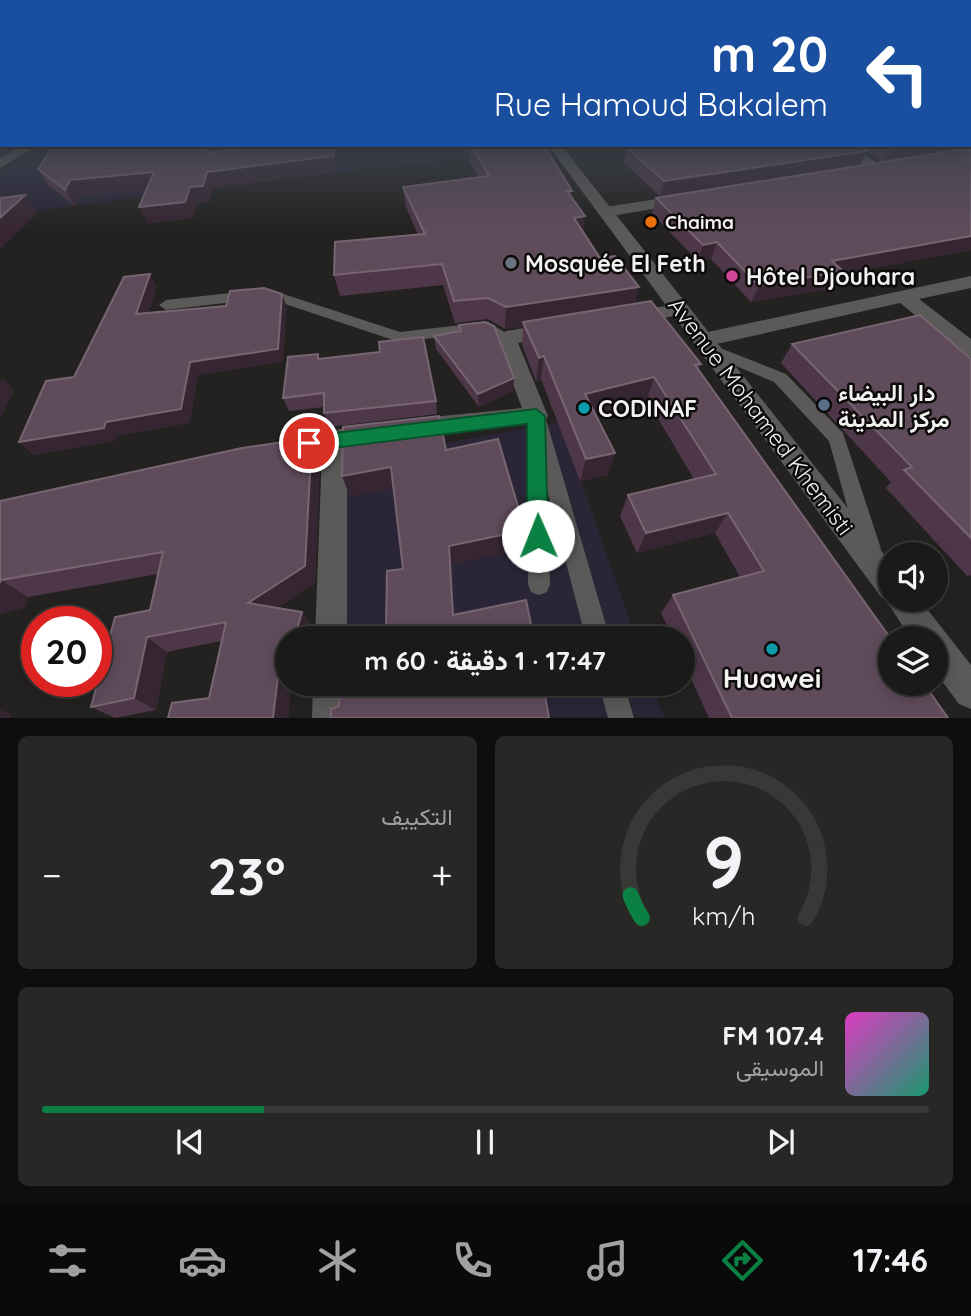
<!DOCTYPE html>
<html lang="ar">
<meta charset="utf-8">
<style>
body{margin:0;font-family:Quicksand,Vazirmatn,sans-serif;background:#272725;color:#f1f3f6;direction:rtl;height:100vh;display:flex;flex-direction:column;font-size:26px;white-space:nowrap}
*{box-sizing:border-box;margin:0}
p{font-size:23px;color:#9fa1a2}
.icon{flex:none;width:38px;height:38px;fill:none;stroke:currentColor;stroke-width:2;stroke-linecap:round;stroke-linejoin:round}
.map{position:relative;height:718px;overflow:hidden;direction:ltr}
.side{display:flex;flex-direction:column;gap:18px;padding:18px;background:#0e0e0d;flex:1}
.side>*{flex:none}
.hud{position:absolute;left:0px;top:0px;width:971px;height:147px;box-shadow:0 4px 18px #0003,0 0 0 2px #383837;direction:rtl;background:#1a4fa0;color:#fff;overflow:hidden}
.controls{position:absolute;left:878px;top:542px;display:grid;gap:14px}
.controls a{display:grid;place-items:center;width:70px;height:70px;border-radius:50%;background:#1a1a18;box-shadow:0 4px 18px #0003,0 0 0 2px #383837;font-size:35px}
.speed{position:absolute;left:21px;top:606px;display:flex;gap:14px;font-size:35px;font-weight:700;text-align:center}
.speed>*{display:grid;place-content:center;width:91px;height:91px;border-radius:50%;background:#1a1a18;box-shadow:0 4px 18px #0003,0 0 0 2px #383837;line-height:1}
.speed .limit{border:10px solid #d22;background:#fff;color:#111}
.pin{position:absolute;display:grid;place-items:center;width:60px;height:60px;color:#fff;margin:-30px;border:4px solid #fff;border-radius:50%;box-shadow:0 2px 7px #0007}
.me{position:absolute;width:77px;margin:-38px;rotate:359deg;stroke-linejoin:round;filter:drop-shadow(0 0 5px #0008)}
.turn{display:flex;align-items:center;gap:24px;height:147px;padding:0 28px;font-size:32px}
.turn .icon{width:91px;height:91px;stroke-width:2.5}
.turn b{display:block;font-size:49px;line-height:60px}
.big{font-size:52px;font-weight:800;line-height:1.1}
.side .card{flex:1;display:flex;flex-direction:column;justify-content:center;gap:10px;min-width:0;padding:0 24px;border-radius:10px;background:#272725}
.side .dial{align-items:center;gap:0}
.dial svg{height:182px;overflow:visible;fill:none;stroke:#383837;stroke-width:7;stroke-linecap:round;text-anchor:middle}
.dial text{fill:#f1f3f6;stroke:none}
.song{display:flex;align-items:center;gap:21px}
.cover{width:84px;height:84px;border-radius:10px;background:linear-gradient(135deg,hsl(310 70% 55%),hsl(160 70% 35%))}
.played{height:7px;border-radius:4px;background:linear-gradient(90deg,#0b8043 25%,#383837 25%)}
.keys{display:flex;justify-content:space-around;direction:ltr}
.heat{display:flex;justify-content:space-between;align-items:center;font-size:38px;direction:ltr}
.side .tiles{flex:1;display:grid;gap:18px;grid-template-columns:1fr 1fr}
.card:last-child{grid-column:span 2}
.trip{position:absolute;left:275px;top:626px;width:420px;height:70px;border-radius:35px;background:#1a1a18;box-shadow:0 4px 18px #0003,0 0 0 2px #383837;font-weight:800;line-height:70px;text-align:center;direction:rtl}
.menu{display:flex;height:112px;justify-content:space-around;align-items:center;background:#0a0a0a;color:#9fa1a2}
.menu .icon{width:49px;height:49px}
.menu .on{color:#0b8043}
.menu b{font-size:32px;color:#f1f3f6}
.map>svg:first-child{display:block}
.commercial{fill:#2a2637}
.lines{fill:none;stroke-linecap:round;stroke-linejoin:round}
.service{fill:#5c5a58;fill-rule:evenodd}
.minor{fill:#5c5a58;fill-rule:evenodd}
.secondary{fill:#5c5a58;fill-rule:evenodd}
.motorway{fill:#e28534;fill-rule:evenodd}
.wall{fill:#4e3749}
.shaded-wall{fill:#362631}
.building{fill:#604b5b;stroke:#776572;stroke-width:2}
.route{fill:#0b8043;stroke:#07532c;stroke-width:2}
.food-dot{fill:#e8710a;stroke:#0c0b0a;stroke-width:2.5}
.worship-dot{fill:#6b7280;stroke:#0c0b0a;stroke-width:2.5}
.hotel-dot{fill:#d1479c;stroke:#0c0b0a;stroke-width:2.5}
.service-dot{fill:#5c6f8a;stroke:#0c0b0a;stroke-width:2.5}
.culture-dot{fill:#0f9aa8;stroke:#0c0b0a;stroke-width:2.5}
.labels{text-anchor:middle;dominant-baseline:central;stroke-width:5;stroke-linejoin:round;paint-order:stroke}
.far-poi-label{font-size:19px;font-weight:bold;fill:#f3f2f0;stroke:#0c0b0a;text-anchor:start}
.poi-label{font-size:23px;font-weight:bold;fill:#f3f2f0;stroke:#0c0b0a;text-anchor:start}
.street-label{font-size:23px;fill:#f3f2f0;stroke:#0c0b0a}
.near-poi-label{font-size:28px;font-weight:bold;fill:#f3f2f0;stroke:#0c0b0a}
</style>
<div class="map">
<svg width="971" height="718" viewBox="0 0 971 718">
<rect width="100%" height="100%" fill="#232220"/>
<g class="commercial">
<path d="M48,145H523L527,152L338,172L0,215V173Z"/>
<path d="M526,345L647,400L580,417L608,475L581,481L636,639H339L323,466L560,422Z"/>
<path d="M341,684H652L664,717H341Z"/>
</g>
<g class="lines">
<g class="service">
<path d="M268,289L400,332L488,322L514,338L506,343L486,332L399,342L267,298L166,310L159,305L166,300Z"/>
<path d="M710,344L786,374L843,433L881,549L877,556L870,559L863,556L859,549L829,441L774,382L705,353L702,349L705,345Z"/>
<path d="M536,409L542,411L545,416L610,639H586L547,490L550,584L547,592L539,595L531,592L528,584L527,440L532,434L527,416L530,411Z"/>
<path d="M599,684H624L634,718H608Z"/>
</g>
<g class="minor">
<path d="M23,145H39L0,168V158Z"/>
<path d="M834,145H850L888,170L876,173Z"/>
<path d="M683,195L688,197V203L605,217L597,212L605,207Z"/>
<path d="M971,276V288L919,299L971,339V357L964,355L900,303L703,347L693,340L703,333Z"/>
<path d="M679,304L689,310L686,314L633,323L623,317L633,311Z"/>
<path d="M550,324L557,326L560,331L557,336L518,343L548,416L544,422L413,439L405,436L401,429L405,422L413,419L522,408L496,338L506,331Z"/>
<path d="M370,424L378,427L382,434L378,441L347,448V639H315L322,452L288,458L279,455L276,448L279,441L288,438Z"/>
<path d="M313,684H347L346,718H312Z"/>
</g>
<path class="secondary" d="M548,145H561L891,563V600H920L971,665V709L959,704L936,673V639H911L886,600L881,597Z"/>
<path class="motorway" d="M2,141V145H8L0,150Z"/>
</g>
<g class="wall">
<path d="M971,131V250L841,274L834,288L751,302L711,259L698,261L652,214L656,198L883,162L867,152L860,165L660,196L624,163L627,148L623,145H970Z"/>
<path d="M211,145L210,153L223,151L221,145H334L338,172L213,188L209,202L197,203L193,218L148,223L139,207L147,189L79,196L75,206L48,185L38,169Z"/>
<path d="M469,145H544L572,191L571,197L585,216L582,231L600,258L635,303L701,364L698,370L948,718H709L682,659V639H673L661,613L673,595L740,577L715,533L637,553L620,516L628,495L694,479L647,400L595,413L608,475L580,481L541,379L536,381L522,345L523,326L505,329L488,319L455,323L443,285L340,296L334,275L418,235L406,207L403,187L478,177L470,162Z"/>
<path d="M459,325L514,378L513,391L479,407L436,349L434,336L459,331Z"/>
<path d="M792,344L971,359V576L970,575L967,576L886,488L891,482L781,363Z"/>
<path d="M319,359L436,401L437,414L329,427L324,413V407L289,411L283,398Z"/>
<path d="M320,459L315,583L278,608L313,628L310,639H287V684H291L288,718H168L209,698L221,641L167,652L156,710L115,718L91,707L150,610L158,574L28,597L25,607L0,614V501Z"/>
</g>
<g class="shaded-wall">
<path d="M971,135V148L883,162L891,148L906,145H970V136Z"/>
<path d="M202,145H211L208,164L202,149Z"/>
<path d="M221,145H310L224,156Z"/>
<path d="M334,145L338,172L213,188L209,202L197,203L193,218L148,223L139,207L190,187L207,172Z"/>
<path d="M868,151L860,165L660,196L664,181Z"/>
<path d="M154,172L161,187L79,196L75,206L65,190L70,180Z"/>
<path d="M25,195L37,213L0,249V218Z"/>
<path d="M585,216L582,237L574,218Z"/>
<path d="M971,236V250L841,274L834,288L751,302L759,286L832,261Z"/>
<path d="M717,242L711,259L698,261L703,245Z"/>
<path d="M150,274L157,287L144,328L136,314Z"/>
<path d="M639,287L634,309L523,322V326L505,329L506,307Z"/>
<path d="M282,294L287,307L283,362L198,375L190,423L117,436L115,441L33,455L19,442L106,422Z"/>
<path d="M544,356L541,379L536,381L539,358Z"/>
<path d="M654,377L647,400L580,417L585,394Z"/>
<path d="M3,378L14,391L0,419V383Z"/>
<path d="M514,378L513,391L479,407L478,394Z"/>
<path d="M312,438L320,459L315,583L262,619L248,603Z"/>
<path d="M615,453L608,475L580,481L586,459Z"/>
<path d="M391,467L396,488L350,497L342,476Z"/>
<path d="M728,513L715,533L637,553L646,533Z"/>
<path d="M525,530L523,549L451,565L455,631L449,546Z"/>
<path d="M1,580L28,597L25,607L0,614V583Z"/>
<path d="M302,612L313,628L310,639H294Z"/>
<path d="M147,637L167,652L156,710L134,698Z"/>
<path d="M282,643L287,649V684H291L288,718H273Z"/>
<path d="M0,710L12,714L10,718H0Z"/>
</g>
<g class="building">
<path d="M54,145H202V149L210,153L260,145H333L334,156L207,172L203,186L190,187L185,202L139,207L154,172L70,180L65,190L38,169Z"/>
<path d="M471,145H544L572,191H567L585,216L574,218L600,258L615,256L639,287L506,307L488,298L454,301L442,264L334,275L335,242L425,234L403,187L489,176Z"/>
<path d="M644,145H859L868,151L664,181L627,148Z"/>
<path d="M887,145H906L891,148Z"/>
<path d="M971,148V236L832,261L843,271L759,286L717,242L703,245L656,198Z"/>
<path d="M25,195L0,218V198Z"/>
<path d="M150,274L136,314L226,306L230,291L264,288L282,294L278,349L190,362L181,409L106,422L104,428L19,442L46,381L74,377L124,277Z"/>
<path d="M651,301L701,364L695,365L891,639V684H924L948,718H732L673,595L764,571L728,513L646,533L628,495L716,474L654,377L585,394L615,453L586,459L544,356L539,358L523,322Z"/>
<path d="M920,315L971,359V538L904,470L912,467L792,344Z"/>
<path d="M485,322L494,326L514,378L478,394L434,336L461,331L459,325Z"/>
<path d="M423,337L436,401L324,413V393L283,398L288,357L318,354V359L380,352L379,342Z"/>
<path d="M439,416L446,450L498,439L525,530L449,546L453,615L526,600L534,639H333L386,628L387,571L403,569L391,467L342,476L343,427Z"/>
<path d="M312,438L305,566L248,603L302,612L294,639H287V644L282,643L273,718H168L172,703L209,698L226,622L147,637L134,698L91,707L115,617L150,610L163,552L1,580L0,583V501L242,448Z"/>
<path d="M340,684H543L549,718H331V709L339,706Z"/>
</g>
<linearGradient id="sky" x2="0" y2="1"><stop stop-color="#131312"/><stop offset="0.57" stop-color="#3f444e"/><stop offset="1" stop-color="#3f444e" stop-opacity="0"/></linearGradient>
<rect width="971" height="231" fill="url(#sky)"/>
<path class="route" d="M536,409L545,416L548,536L545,543L538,546L530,543L527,536V424L309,451L300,443L309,436Z"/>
<circle class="food-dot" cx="651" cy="222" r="7"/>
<circle class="worship-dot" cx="511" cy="263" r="7"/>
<circle class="hotel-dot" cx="732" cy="276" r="7"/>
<circle class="service-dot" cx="824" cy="405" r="7"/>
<g class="culture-dot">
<circle cx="584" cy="408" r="7"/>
<circle cx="772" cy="649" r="7"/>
</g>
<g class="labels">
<g class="far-poi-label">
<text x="665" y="222">Chaima</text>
</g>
<g class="poi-label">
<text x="525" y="263">Mosquée El Feth</text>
<text x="746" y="276">Hôtel Djouhara</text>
<text x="838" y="392">دار البيضاء<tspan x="838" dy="26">مركز المدينة</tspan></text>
<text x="598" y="408">CODINAF</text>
</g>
<g class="street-label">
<text transform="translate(761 416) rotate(53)">Avenue Mohamed Khemisti</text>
</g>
<g class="near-poi-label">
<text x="772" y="677">Huawei</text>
</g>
</g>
</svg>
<div class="controls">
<a><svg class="icon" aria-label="sound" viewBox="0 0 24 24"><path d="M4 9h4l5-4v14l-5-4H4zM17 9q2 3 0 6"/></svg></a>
<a><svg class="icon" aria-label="layers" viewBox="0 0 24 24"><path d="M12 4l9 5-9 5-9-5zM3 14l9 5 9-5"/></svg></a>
</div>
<div class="speed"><div class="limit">20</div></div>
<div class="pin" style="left:309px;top:443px;background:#d93025"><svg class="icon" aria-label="arrive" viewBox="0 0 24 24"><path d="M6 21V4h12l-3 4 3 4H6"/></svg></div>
<svg class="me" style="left:538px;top:536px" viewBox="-20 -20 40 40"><circle r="19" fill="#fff"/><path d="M0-13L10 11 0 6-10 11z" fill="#0b8043"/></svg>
<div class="trip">17:47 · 1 دقيقة · 60 m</div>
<div class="hud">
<div class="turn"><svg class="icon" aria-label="left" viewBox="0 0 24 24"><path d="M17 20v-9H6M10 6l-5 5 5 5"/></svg><div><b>20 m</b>Rue Hamoud Bakalem</div></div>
</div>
</div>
<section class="side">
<div class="tiles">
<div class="card dial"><svg viewBox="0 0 100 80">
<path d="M14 69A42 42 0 1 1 86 69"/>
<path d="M14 69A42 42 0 0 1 9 59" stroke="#0b8043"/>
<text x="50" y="56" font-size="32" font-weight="700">9</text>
<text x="50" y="72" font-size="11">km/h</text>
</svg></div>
<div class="card"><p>التكييف</p>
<div class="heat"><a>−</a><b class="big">23°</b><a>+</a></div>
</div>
<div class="card">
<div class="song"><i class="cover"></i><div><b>107.4 FM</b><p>الموسيقى</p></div></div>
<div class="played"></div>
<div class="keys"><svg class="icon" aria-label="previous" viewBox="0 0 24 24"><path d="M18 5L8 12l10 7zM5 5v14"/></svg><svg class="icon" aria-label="pause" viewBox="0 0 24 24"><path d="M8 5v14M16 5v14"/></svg><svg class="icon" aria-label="next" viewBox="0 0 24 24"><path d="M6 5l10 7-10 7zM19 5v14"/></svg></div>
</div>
</div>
</section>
<nav class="menu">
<b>17:46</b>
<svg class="icon on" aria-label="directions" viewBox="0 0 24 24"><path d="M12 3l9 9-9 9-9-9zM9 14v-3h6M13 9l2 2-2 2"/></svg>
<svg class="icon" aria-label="music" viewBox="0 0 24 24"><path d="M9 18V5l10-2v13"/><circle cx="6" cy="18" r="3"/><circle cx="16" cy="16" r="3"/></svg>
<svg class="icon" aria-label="phone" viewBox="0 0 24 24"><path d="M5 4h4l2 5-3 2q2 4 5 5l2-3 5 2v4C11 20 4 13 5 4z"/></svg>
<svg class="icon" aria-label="climate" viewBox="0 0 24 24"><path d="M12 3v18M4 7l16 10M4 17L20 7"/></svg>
<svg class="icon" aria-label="car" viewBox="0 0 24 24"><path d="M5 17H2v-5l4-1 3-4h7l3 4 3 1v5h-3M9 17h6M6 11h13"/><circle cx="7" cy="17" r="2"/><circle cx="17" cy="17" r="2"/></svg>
<svg class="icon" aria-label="filters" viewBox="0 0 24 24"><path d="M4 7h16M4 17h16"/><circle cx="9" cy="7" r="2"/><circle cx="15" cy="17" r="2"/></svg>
</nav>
